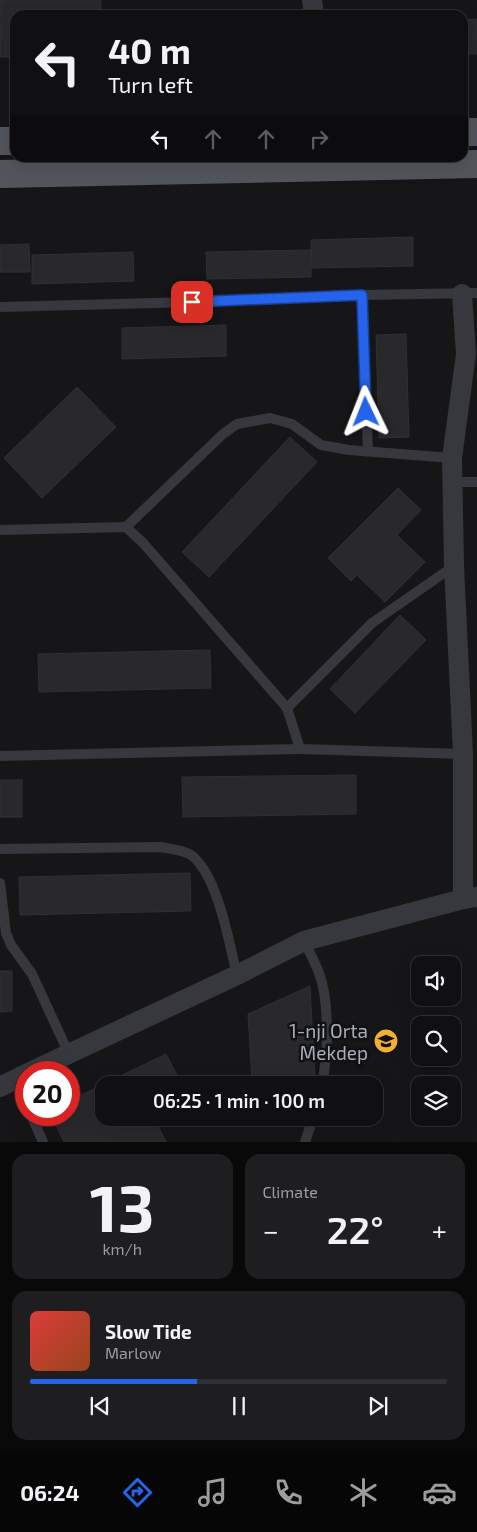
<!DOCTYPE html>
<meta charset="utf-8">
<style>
body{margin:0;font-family:"Exo 2",sans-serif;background:#1e1e20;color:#f1f3f6;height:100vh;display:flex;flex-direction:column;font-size:19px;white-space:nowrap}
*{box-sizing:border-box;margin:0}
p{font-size:16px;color:#9c9d9f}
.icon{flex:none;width:28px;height:28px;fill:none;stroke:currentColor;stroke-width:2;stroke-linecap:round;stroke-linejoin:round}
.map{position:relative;height:1142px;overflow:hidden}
.panel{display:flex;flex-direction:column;gap:12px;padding:12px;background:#09090a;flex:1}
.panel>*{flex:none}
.top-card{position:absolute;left:10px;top:10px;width:458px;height:152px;border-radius:15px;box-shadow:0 5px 20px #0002,0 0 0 1px #303032;background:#101012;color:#f1f3f6;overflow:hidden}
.buttons{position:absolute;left:411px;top:956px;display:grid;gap:10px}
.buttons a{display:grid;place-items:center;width:50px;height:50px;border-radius:10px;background:#101012;box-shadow:0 5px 20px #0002,0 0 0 1px #303032;font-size:25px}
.speed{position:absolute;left:15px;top:1061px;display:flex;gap:10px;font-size:25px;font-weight:700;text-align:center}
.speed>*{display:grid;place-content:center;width:65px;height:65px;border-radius:50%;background:#101012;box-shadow:0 5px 20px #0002,0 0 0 1px #303032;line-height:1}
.speed .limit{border:8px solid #d22;background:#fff;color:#111}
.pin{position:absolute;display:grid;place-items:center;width:42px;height:42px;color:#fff;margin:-21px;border-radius:10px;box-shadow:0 2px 8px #0006}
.me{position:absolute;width:55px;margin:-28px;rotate:358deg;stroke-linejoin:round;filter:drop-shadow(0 0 4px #0008)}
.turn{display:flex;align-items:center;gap:18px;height:105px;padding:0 15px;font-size:22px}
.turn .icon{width:65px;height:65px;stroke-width:2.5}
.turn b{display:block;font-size:35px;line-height:42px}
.lanes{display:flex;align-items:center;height:48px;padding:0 15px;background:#0003;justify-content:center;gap:25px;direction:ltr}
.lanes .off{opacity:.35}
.big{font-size:38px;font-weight:600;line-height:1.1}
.panel .widget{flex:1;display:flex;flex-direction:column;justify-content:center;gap:8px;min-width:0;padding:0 18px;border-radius:15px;background:#1e1e20}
.panel .dial{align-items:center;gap:0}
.dial b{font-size:65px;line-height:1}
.song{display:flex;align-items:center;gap:15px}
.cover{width:60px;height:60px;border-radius:8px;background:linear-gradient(135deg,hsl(0 70% 55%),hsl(20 70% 35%))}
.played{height:5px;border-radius:2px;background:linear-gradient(90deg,#2563eb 40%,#303032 40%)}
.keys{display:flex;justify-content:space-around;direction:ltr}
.heat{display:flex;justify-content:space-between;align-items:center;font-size:28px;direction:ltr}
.panel .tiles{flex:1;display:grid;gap:12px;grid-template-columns:1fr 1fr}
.widget:last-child{grid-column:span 2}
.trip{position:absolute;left:95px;top:1076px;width:288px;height:50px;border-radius:15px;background:#101012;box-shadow:0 5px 20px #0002,0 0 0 1px #303032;font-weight:600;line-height:50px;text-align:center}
.tabs{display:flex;height:80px;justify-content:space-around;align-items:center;background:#060607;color:#9c9d9f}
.tabs .icon{width:35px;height:35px}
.tabs .on{color:#2563eb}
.tabs b{font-size:22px;color:#f1f3f6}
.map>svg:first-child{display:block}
.building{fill:#29292c;stroke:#303034}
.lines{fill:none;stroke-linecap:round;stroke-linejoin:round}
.lane{stroke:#37383d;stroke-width:10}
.street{stroke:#37383d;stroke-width:20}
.primary{stroke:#53555c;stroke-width:28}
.route-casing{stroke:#184099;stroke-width:12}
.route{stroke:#2563eb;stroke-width:9}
.labels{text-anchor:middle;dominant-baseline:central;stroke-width:5;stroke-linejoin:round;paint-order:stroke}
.poi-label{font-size:19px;fill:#a8adb8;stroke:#111113;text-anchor:end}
</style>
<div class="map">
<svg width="477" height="1142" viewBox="0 0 477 1142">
<rect width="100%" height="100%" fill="#161618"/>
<g class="building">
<path d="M0,0H101V15H15V57H0Z"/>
<path d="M477,19V54H462V20Z"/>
<path d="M413,237V266L312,268L311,240Z"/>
<path d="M29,244L30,272H0V245Z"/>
<path d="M311,250V277L207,279L206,252Z"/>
<path d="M133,252L134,281L32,284V255Z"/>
<path d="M226,325V356L122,359V328Z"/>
<path d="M406,334L409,437L379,438L376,335Z"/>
<path d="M77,387L116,427L42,498L4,458Z"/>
<path d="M290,437L317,462L209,577L182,552Z"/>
<path d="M398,488L421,510L397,535L425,562L385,602L357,575L351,581L328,558Z"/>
<path d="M400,615L426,640L355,713L330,689Z"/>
<path d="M210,650L211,688L39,692L38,654Z"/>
<path d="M356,775V814L183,817L182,777Z"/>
<rect x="0" y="780" width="22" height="37"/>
<path d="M190,873L191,911L20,915L19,877Z"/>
<path d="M0,971H12V1011L0,1012Z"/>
<path d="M310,986L315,1077L252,1080L248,1014Z"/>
<path d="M166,1054L182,1085H104V1118H154L166,1142H64L51,1115H69V1101Z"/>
</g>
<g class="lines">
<g class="lane">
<path d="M362,295L368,451"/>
<path d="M0,307L193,302L362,295L477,293"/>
<path d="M453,482H477"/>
<path d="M126,527L223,434L237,424L270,418L292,424L321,445L349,450L452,458"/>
<path d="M0,530L126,527L144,544L287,708L300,749L0,756"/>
<path d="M287,708L372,623L454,566"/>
<path d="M300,749L463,754"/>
<path d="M0,849L161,847C170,849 183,850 191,855C218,875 229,943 237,975"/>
<path d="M0,883L6,933L11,945L32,974L69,1054"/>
<path d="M304,941C309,951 315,962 319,973C330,1003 328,1053 322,1085"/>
<path d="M16,1079L26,1104"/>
<path d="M31,1115L43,1142"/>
<path d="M305,1142L313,1118"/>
</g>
<g class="street">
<path d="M312,0L314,15"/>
<path d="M462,294L466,354L452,458L454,566L463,754V899"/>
<path d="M30,1072L237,975L304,941L463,899L477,897"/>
<path d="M0,1087L26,1074"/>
</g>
<g class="primary">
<path d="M462,132H477"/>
<path d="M0,141H15"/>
<path d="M0,174L477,164"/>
</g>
</g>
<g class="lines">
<defs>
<path id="route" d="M192,302L362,295L366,412"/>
</defs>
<use href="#route" class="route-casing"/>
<use href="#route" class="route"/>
</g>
<defs>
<symbol id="school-disc" viewBox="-11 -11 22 22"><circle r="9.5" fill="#f2b134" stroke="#111113"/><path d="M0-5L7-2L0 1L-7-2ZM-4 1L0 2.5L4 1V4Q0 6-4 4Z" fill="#111"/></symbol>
</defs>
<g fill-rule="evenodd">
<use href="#school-disc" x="372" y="1027" width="28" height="28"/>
</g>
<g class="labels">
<g class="poi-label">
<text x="368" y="1030">1-nji Orta<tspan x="368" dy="22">Mekdep</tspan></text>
</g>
</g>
</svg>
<div class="buttons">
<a><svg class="icon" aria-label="sound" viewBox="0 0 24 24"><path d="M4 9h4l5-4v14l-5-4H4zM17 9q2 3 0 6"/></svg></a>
<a><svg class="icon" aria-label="search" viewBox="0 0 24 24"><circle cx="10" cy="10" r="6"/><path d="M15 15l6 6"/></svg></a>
<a><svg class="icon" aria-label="layers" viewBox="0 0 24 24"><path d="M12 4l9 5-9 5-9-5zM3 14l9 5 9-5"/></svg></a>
</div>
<div class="speed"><div class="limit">20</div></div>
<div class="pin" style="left:192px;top:302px;background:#d93025"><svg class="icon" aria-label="arrive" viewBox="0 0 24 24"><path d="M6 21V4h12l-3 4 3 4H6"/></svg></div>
<svg class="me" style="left:366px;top:412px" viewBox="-20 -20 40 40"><path d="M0-17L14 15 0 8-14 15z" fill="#2563eb" stroke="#fff" stroke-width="4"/></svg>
<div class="trip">06:25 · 1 min · 100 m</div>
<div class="top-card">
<div class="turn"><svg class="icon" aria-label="left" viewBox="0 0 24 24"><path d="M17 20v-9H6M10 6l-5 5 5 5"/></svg><div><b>40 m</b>Turn left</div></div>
<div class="lanes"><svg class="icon" aria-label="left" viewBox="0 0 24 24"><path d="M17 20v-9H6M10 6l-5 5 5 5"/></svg><svg class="icon off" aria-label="ahead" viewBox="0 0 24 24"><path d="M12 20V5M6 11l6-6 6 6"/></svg><svg class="icon off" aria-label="ahead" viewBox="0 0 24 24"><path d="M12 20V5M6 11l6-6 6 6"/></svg><svg class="icon off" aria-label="right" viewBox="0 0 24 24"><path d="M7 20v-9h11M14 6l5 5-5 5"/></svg></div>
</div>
</div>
<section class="panel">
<div class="tiles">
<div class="widget dial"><b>13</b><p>km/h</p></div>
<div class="widget"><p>Climate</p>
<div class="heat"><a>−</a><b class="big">22°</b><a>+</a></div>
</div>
<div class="widget">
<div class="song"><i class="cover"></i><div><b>Slow Tide</b><p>Marlow</p></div></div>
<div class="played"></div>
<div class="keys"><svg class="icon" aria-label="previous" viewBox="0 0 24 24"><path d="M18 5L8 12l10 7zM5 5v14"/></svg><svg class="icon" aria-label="pause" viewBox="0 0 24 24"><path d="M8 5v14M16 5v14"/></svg><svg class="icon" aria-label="next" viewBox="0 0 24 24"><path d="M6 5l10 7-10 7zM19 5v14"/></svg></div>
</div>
</div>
</section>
<nav class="tabs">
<b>06:24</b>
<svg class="icon on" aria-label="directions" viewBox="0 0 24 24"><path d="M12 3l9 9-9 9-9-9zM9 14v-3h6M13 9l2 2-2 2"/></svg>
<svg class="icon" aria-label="music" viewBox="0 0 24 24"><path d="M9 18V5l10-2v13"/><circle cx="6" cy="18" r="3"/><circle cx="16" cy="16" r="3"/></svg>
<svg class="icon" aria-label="phone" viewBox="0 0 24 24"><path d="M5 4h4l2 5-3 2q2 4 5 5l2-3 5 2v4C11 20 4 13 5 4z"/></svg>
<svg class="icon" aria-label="climate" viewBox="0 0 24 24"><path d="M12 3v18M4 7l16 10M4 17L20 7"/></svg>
<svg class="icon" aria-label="car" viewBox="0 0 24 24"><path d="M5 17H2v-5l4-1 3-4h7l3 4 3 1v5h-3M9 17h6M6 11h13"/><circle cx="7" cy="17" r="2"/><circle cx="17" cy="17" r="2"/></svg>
</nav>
